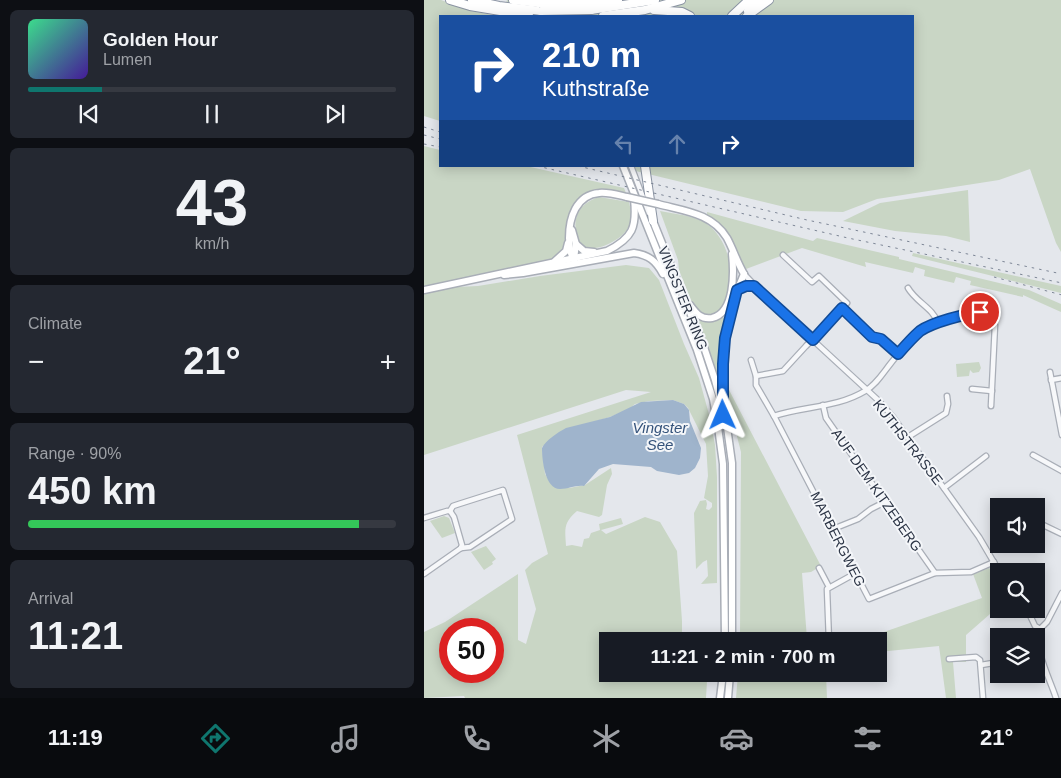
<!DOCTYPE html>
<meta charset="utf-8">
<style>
body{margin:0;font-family:Arial,sans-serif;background:#242831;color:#f1f3f6;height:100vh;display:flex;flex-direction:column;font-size:19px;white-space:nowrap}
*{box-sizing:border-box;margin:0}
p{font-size:16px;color:#9ea1a6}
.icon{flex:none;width:28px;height:28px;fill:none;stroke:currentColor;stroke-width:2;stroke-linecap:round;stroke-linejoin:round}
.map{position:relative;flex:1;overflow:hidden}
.panel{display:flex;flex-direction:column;gap:10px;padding:10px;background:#0d0f14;width:424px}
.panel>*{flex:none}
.banner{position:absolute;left:15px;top:15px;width:475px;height:152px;border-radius:0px;box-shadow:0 2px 12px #0003;background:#1a4fa0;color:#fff;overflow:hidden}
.controls{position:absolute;left:566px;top:498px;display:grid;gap:10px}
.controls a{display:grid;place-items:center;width:55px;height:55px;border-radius:0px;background:#171b24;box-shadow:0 2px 12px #0003;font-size:25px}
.speed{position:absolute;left:15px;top:618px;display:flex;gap:10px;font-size:25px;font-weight:700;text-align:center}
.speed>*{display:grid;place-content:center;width:65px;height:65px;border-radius:50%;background:#171b24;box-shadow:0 2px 12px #0003;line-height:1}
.speed .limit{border:8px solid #d22;background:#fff;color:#111}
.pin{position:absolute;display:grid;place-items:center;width:42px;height:42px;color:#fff;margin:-21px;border:2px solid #fff;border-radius:50%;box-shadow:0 1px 5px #0007}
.me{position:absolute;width:55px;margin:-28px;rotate:359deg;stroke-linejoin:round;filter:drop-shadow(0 0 4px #0008)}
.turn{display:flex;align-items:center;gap:18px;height:105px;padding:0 20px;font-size:22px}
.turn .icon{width:65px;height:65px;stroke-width:2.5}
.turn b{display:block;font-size:35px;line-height:42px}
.lanes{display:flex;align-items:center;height:48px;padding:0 20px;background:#0003;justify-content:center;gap:25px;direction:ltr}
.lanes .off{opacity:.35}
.big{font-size:38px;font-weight:600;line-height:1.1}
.panel .card{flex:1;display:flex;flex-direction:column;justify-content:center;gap:8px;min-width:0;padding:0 18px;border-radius:8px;background:#242831}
.panel .dial{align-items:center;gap:0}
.dial b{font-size:65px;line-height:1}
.song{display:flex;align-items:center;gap:15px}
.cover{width:60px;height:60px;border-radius:8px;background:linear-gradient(135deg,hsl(150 70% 55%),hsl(260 70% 35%))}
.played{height:5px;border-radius:2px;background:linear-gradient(90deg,#0f766e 20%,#363941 20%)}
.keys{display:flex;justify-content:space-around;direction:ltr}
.heat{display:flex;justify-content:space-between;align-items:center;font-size:28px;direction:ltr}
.charge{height:8px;border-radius:4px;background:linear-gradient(90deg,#34c759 90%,#363941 0)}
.trip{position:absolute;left:175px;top:632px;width:288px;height:50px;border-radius:0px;background:#171b24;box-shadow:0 2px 12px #0003;font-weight:600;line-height:50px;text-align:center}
.tabs{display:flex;height:80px;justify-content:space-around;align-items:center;background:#090b0e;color:#9ea1a6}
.tabs .icon{width:35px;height:35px}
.tabs .selected{color:#0f766e}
.tabs b{font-size:22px;color:#f1f3f6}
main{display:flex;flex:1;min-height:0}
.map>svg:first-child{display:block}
.green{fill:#c9d6c5;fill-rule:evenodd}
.water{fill:#9fb4cc}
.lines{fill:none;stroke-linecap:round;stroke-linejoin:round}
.street-casing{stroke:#a9aeb7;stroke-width:7}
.secondary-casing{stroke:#a9aeb7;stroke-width:9}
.highway-casing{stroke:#8b94a3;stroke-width:10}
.street{stroke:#f7f8fa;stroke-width:4.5}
.secondary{stroke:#fff;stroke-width:6}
.highway{stroke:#fff;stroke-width:8}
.rail{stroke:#7d8696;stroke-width:1;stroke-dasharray:2.5 5;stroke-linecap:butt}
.secondary-bridge-casing{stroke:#a9aeb7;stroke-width:9;stroke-linecap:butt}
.highway-bridge-casing{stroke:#8b94a3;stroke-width:10;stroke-linecap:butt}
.secondary-bridge{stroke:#fff;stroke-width:6}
.highway-bridge{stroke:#fff;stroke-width:8}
.route-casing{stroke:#114b97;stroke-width:12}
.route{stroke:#1a73e8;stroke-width:9}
.labels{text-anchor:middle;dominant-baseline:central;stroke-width:4;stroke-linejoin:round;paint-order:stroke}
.street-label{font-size:14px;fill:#2b3445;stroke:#f4f6f9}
.water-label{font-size:15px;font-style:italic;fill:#34527a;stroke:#f4f6f9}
</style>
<main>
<section class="panel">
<div class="card">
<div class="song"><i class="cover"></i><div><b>Golden Hour</b><p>Lumen</p></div></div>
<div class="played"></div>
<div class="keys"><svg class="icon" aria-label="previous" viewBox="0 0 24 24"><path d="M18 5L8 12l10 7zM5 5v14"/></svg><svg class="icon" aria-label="pause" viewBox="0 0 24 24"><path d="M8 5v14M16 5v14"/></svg><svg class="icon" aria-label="next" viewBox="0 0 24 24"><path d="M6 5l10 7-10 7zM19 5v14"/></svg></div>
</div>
<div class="card dial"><b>43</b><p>km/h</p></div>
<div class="card"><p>Climate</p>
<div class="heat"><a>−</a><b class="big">21°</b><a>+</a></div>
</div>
<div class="card"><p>Range · 90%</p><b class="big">450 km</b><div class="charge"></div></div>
<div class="card"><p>Arrival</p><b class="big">11:21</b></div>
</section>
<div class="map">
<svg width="638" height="698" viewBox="0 0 638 698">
<rect width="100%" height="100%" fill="#e4e7ec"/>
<g class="green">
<path d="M0,0H17L47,11L74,16H16V121L0,116Z"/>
<path d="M83,0H637V252L632,243L606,169L575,180L453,199L419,212L377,211L191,166H489V16H78Z"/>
<path d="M0,146L16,150V166H102L200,188L202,193L192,191L167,192L146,214L142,228L141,249L128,260L0,287Z"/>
<path d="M544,190L546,242L522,236L471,231L419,221L456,203Z"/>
<path d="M175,197L205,202C207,211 209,220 204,228C198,240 169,255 157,245C153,242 152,236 152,231C149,213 159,202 175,197Z"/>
<path d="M236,211C250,214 267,215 280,222C310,240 316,293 290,316L279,315L269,306L255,270L254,260Z"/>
<path d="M283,212L389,241L393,238L475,257V259L605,290L637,304V312L599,295V297L546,285L547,281L532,277L530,283L500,276L501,270L491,267L489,273L441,262L442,267L378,248L322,269L316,261L295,224L283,215Z"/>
<path d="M489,253L637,286V293L488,256Z"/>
<path d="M202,265L225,268L235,280L260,344L275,378L286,418L291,445L293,477V583L277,584L284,576L283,560L279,562L272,569L270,513L276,501L282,500L283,504L282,509L285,510L288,507V503L280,498L284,476L282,444L264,408L260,404L249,400L225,401L211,404L205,409L186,417L136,432L118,447L121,474L128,485L133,488H145L161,485L187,468L188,474L183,485L178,515L175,517L153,511C139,523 141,529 142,546L148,545L158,547L160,539L165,538L167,533L176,530L175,524L197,518L199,524L177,530L182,534L221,517L236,522L253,551L258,621V641H184V674H268L267,678L283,681L282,698H41L40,696L0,698V632L21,622L94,574V640L102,644L112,609L101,570L108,563L124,554L93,435L227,392L202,390L0,455V293L32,287L54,286L116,276ZM26,629H69V671H26Z"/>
<path d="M298,316L301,319L299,324L296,364L297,387L271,318L273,317C282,323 289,321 298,316Z"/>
<path d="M555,362L557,368L555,372L549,373L546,370L545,376L533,377L532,364Z"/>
<path d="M304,388L397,566L387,572L378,573L383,639L341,640L316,638L317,452L305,405Z"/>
<path d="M20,516L25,518L31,533L18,538L6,521Z"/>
<path d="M62,546L72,559L68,562L69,564L60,570L47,552Z"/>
<path d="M565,568C579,575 575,596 575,609H583L566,614L542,635V662H529L532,698H522L515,646L454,652V641H429V638L457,636V633L558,598L549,574Z"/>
<path d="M314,674H402L403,698H312Z"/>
</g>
<path class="water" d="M249,400L260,404L265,410L266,421L277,448L276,458L271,468L265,473L255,475L233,471L227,467L189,464L175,469L160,486C151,485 145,489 136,489C121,489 118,460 118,448C122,440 133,433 142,428L186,417L217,402Z"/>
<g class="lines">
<defs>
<g id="street">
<path d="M207,166L225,213"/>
<path d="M359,255L388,282L395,276L423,303L383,345"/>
<path d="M320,274L340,295L455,401L469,417L555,537L575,571"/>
<path d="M484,288C492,302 509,308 514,323"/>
<path d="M418,308L449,337L457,339L474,354"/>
<path d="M327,360L332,376V385L350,416"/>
<path d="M626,372L638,435"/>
<path d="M332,376L359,371L382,346"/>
<path d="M627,380L638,378"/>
<path d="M548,389L568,391"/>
<path d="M399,405L402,418L511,573"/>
<path d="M567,406L571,325L567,318L556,312C541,314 511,322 498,330C486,338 476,352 467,363C459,373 452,385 441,391C413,408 380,406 350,416L445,599L511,573L547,572L570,562"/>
<path d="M484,437L522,413L524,404L523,396"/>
<path d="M609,455L638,471"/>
<path d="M520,488L562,456"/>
<path d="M26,511L30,517L38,545L37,548"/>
<path d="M0,518L23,511H26L29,506L35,504L79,490L88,519L46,547L37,548"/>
<path d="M615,523L638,534"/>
<path d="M409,529L434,519L447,509L461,502"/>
<path d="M395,568L405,587"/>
<path d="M0,574L37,548"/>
<path d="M603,609L611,626L616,629"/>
<path d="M616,629C609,648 626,679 632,698"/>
<path d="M616,629L623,622L638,593"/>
<path d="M405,641L403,589L432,573"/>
<path d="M428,641H429"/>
<path d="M525,659L552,657L556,660L559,698"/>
<path d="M557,665L575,662"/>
</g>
<g id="secondary">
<path d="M199,166L273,350L289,399L294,427L299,464L301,641"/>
<path d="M234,204C260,211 288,213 303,238C309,249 313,262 320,274"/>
<path d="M229,221L280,347L291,380L303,427L308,463V641"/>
<path d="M148,230L152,244L150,259"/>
<path d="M152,244L160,251L170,252"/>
<path d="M150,260C145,254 146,245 145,238C145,218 152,195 175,193C184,192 194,195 203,197"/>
<path d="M131,261L142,251L144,243"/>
<path d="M80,275L99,273L210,253C225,255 232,261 239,274"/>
<path d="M0,290L183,251C209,238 213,227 210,199"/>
<path d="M313,290L321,286H330"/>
<path d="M266,305C272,313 277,320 288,318C311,313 310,272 308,254"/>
<path d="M299,402C299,356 300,317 320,274"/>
<path d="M296,698L299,674"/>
<path d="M304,698L306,674"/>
</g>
<g id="highway">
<path d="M26,0L46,6L105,16"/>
<path d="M48,0L75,6L117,11"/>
<path d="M89,0L115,3"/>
<path d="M164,3L194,0"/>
<path d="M167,10L231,0"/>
<path d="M230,10L258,12L266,16"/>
<path d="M324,11L334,0"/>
<path d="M179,16L221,10L257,0"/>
<path d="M308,16L325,0"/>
<path d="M323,16L345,0"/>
<path d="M221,166L229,221"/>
</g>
</defs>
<use href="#street" class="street-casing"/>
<use href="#secondary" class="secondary-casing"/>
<use href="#highway" class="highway-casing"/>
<use href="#street" class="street"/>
<use href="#secondary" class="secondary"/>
<use href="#highway" class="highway"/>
<g class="rail">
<path d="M0,127L16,132"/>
<path d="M0,135L16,139"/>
<path d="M0,144L16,147"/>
<path d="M113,166L424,238L638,283"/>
<path d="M154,166L383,220L638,274"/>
<path d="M570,277L638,295"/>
</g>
<defs>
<path id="secondary-bridge" d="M203,197L234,204"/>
<g id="highway-bridge">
<path d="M115,3H164"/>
<path d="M117,11L167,10"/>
</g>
</defs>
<use href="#secondary-bridge" class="secondary-bridge-casing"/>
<use href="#highway-bridge" class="highway-bridge-casing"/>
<use href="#secondary-bridge" class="secondary-bridge"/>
<use href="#highway-bridge" class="highway-bridge"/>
</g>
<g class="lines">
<defs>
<path id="route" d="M299,415V364L301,338L313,290L322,286H330L389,340L418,308L448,337L457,339L474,354C481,346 488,338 496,331C509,322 541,314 556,312"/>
</defs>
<use href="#route" class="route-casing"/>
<use href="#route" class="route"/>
</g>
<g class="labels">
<g class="street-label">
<text transform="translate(259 298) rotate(68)">VINGSTER RING</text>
<text transform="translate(484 442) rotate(52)">KUTHSTRASSE</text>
<text transform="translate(453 490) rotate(55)">AUF DEM KITZEBERG</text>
<text transform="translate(414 539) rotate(63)">MARBERGWEG</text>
</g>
<g class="water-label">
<text x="236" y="427">Vingster<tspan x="236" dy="17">See</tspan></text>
</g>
</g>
</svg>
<div class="controls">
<a><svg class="icon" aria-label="sound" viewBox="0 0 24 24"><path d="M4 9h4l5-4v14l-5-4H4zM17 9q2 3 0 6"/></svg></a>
<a><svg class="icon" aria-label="search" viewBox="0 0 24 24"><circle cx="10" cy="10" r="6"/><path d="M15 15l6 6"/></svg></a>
<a><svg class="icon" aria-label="layers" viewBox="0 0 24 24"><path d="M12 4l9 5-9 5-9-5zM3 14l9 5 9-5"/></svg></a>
</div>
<div class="speed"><div class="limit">50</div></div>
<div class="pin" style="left:556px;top:312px;background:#d93025"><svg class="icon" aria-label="arrive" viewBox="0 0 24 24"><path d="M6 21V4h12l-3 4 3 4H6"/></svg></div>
<svg class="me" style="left:299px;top:415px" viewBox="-20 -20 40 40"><path d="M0-17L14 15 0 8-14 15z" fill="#1a73e8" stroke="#fff" stroke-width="4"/></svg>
<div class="trip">11:21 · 2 min · 700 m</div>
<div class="banner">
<div class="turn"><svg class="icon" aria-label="right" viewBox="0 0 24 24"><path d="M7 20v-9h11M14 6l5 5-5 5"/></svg><div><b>210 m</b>Kuthstraße</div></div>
<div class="lanes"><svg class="icon off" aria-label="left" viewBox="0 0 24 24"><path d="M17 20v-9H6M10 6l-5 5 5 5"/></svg><svg class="icon off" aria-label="ahead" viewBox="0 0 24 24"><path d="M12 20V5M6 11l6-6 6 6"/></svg><svg class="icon" aria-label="right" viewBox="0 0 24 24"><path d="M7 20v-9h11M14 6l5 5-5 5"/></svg></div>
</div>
</div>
</main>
<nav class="tabs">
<b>11:19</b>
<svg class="icon selected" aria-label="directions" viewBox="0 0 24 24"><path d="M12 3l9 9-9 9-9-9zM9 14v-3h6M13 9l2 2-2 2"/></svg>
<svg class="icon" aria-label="music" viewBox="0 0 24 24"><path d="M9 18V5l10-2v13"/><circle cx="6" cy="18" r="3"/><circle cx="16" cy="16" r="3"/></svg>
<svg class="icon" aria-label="phone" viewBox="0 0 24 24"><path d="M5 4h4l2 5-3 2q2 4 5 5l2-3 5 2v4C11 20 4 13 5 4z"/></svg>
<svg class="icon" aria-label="climate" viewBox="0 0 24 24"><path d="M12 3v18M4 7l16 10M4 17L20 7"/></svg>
<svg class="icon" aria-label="car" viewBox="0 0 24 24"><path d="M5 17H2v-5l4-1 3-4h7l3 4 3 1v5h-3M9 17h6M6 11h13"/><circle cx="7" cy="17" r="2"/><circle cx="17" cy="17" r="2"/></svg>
<svg class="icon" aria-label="filters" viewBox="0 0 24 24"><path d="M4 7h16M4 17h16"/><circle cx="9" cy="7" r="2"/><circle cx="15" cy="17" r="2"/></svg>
<b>21°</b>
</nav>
